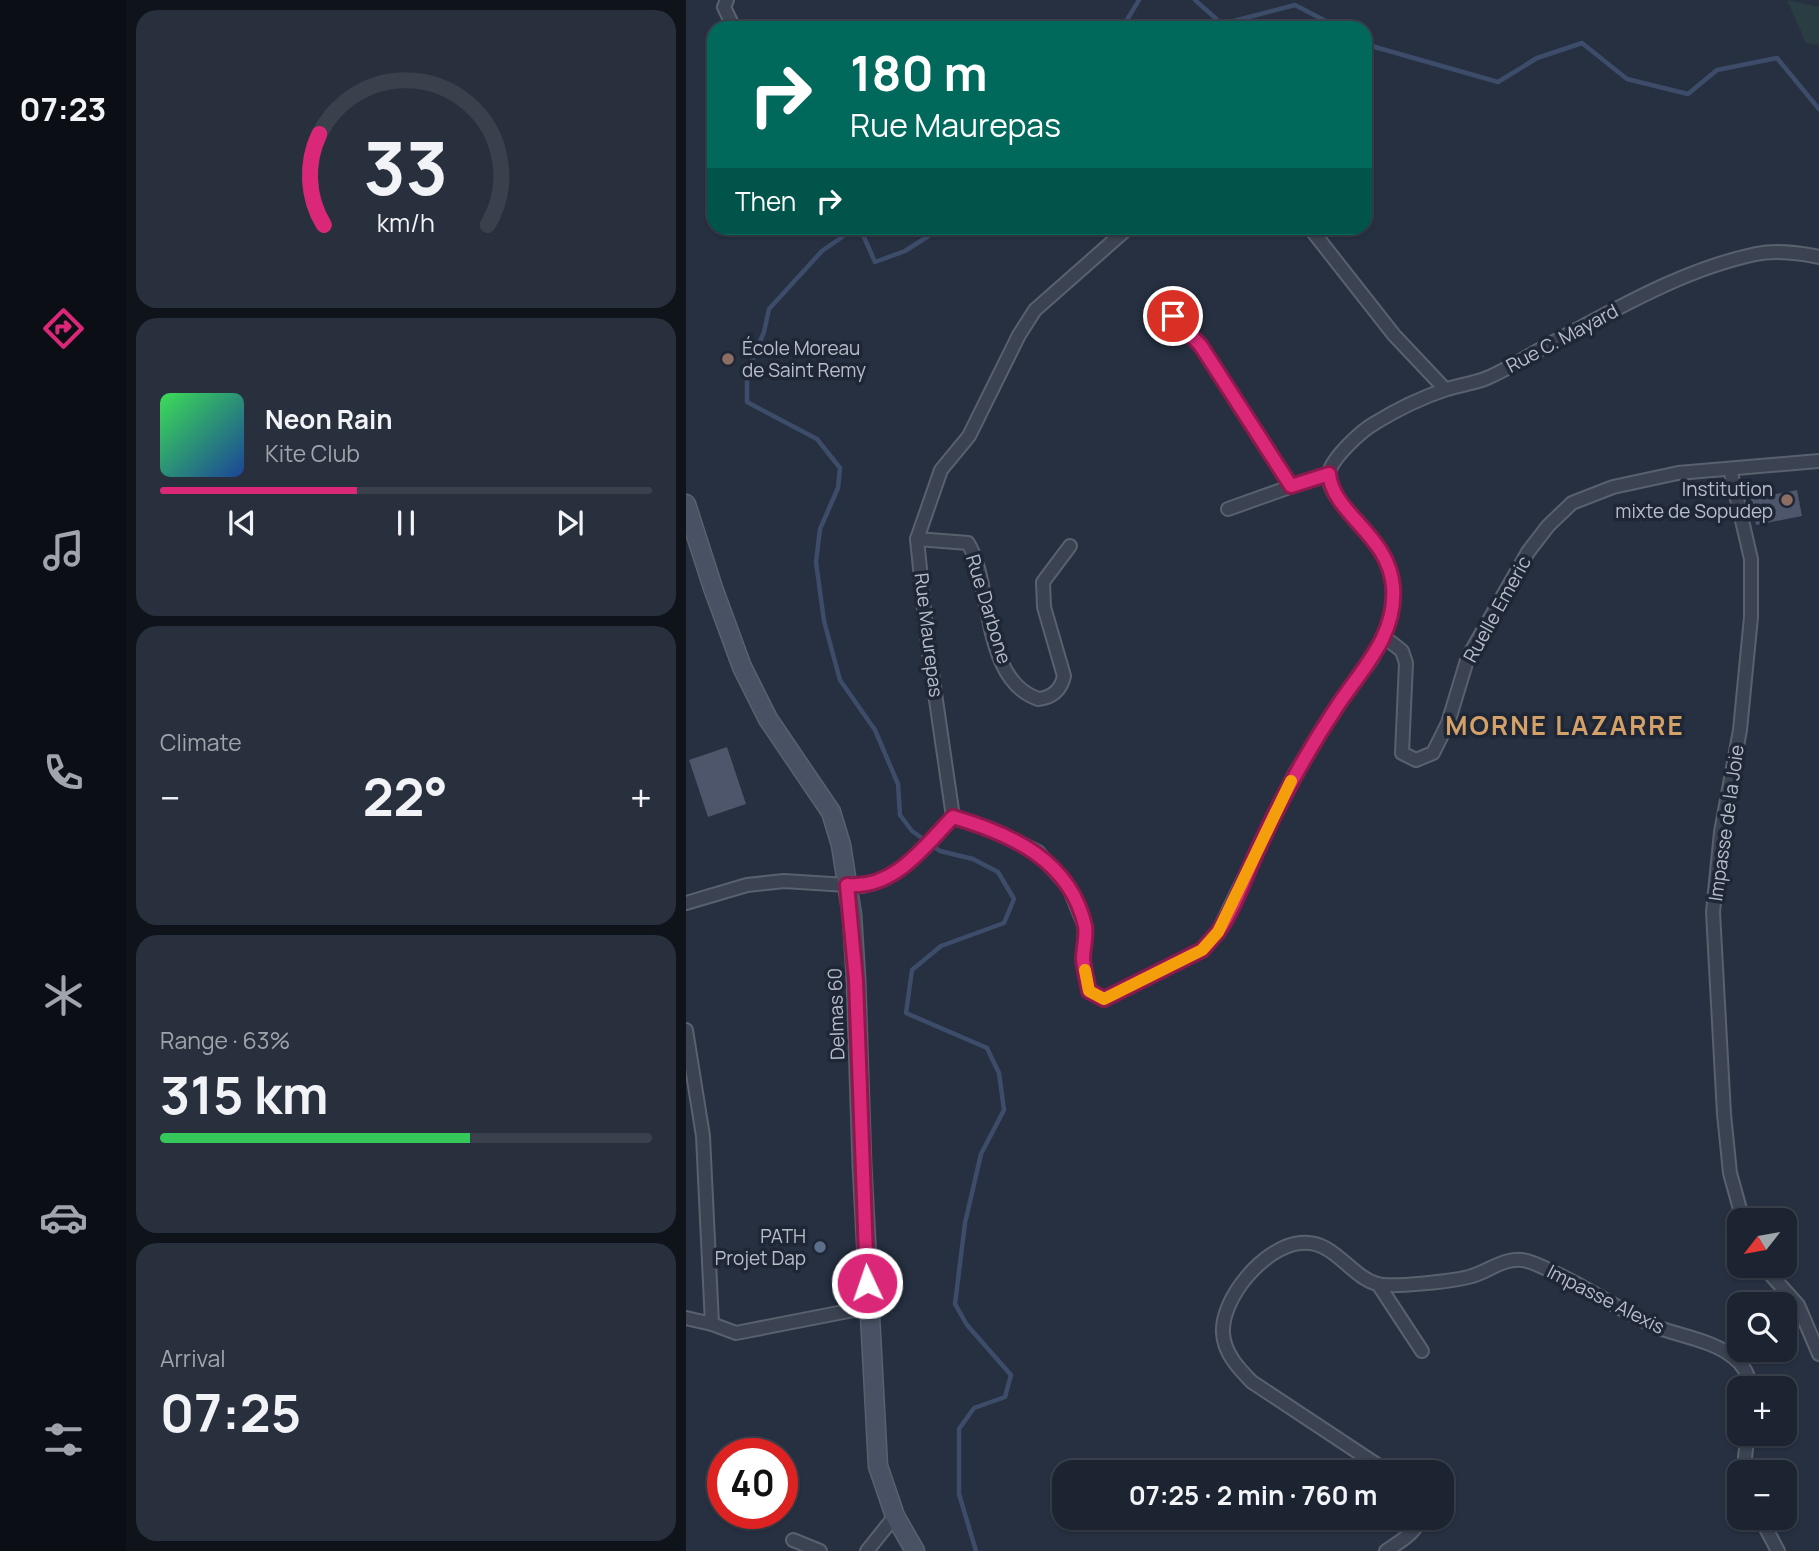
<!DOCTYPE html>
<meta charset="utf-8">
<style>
body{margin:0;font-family:Manrope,sans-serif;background:#29303d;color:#f1f3f6;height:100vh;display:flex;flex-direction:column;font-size:26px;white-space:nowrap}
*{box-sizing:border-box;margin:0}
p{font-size:23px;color:#a0a4ab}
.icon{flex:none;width:38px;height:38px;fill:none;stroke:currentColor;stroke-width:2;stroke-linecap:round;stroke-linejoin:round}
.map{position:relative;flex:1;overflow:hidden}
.side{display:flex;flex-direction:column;gap:10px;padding:10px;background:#0f141b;width:560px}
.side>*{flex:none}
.top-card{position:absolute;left:21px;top:21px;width:665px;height:214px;border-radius:21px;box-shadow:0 2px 5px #0004,0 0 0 2px #3a414d;background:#00695c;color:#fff;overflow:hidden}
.needle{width:46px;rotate:239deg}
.tools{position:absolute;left:1041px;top:1208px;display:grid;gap:14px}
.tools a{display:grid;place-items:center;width:70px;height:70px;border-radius:14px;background:#1c2431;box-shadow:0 2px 5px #0004,0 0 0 2px #3a414d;font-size:35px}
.speed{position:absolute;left:21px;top:1438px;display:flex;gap:14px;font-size:35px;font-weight:700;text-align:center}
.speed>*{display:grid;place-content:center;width:91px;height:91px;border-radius:50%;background:#1c2431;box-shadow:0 2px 5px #0004,0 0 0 2px #3a414d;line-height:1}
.speed .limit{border:10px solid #d22;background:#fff;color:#111}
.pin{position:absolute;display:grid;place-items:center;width:60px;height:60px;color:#fff;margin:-30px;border:4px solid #fff;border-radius:50%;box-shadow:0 2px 7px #0007}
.me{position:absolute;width:77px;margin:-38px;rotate:357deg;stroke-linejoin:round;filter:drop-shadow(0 0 5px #0008)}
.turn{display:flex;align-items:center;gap:24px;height:147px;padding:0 28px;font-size:32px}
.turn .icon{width:91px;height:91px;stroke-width:2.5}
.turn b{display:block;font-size:49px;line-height:60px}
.then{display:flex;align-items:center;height:66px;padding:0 28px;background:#0003;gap:14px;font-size:26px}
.big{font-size:52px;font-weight:700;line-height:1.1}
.side .card{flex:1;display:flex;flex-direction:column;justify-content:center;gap:10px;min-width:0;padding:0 24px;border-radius:21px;background:#29303d}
.side .dial{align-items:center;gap:0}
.dial svg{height:182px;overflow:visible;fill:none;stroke:#3a414d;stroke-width:7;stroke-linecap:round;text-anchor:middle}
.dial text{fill:#f1f3f6;stroke:none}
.song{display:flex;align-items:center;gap:21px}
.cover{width:84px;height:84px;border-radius:10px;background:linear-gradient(135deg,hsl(130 70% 55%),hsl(220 70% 35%))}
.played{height:7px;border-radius:4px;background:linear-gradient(90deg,#db2777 40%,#3a414d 40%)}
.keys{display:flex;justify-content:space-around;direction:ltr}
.heat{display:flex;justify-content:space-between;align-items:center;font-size:38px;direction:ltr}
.charge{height:10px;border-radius:5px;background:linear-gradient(90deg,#34c759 63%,#3a414d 0)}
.trip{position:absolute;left:366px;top:1460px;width:402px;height:70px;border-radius:21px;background:#1c2431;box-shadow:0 2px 5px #0004,0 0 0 2px #3a414d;font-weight:700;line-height:70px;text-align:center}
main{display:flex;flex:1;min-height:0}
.tabs{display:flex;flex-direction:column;width:126px;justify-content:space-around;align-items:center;background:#0b0e14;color:#a0a4ab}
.tabs .icon{width:49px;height:49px}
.tabs .on{color:#db2777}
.tabs b{font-size:32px;color:#f1f3f6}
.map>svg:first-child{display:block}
.green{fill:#293d42}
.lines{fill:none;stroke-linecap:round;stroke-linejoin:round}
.stream{stroke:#3c4c69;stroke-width:4.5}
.building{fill:#4d566a}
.street-casing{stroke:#59606e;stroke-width:16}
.secondary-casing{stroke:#59606e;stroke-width:21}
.street{stroke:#3b4251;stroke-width:12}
.secondary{stroke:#495164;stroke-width:18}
.route-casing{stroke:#8e194d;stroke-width:18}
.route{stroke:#db2777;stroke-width:12}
.slow{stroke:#f59e0b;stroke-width:12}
.education-dot{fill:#8d6e63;stroke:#1f2736;stroke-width:2.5}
.service-dot{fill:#5c6f8a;stroke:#1f2736;stroke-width:2.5}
.labels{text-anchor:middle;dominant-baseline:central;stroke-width:7;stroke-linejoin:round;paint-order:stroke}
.street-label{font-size:19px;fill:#b8bdcb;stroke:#1f2736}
.poi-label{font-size:19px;fill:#b8bdcb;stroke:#1f2736;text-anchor:end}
.district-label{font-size:26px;font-weight:bold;letter-spacing:2px;fill:#d4a169;stroke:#1f2736}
</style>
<main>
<nav class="tabs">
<b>07:23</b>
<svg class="icon on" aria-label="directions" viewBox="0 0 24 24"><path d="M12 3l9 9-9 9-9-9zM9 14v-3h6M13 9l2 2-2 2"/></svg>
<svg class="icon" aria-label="music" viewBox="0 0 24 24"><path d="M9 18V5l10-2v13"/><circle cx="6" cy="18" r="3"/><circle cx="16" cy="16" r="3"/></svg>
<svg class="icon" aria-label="phone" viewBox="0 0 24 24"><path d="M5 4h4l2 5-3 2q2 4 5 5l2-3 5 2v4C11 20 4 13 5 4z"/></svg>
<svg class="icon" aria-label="climate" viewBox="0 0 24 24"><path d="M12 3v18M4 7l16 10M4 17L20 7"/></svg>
<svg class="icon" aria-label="car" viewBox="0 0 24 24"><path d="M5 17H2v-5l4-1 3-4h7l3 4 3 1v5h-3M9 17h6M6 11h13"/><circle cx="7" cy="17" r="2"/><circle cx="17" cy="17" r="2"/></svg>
<svg class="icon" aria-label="filters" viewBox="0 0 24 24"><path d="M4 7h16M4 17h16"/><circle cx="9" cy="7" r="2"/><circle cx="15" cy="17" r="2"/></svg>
</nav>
<section class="side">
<div class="card dial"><svg viewBox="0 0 100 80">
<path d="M14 69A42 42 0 1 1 86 69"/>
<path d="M14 69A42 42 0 0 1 12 29" stroke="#db2777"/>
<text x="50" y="56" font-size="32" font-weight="700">33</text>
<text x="50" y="72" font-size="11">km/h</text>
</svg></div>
<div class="card">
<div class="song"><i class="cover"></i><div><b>Neon Rain</b><p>Kite Club</p></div></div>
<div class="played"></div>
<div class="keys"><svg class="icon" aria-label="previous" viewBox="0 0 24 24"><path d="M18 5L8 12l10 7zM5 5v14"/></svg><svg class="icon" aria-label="pause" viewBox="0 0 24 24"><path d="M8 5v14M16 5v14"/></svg><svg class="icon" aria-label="next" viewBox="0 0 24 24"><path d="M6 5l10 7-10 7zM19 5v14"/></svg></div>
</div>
<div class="card"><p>Climate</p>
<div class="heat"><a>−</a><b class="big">22°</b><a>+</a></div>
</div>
<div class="card"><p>Range · 63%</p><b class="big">315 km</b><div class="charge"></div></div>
<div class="card"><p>Arrival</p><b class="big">07:25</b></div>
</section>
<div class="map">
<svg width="1133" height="1551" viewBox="0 0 1133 1551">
<rect width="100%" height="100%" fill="#263041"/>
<path class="green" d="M1101,0L1133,7V45L1120,43Z"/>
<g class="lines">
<g class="stream">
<path d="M509,0L536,24L609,5L653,28"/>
<path d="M436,28L453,0"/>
<path d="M679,41L689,47L812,82L851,58L896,43L941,79L1002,94L1031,70L1091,58L1133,109"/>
<path d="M169,228L136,251L83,309L78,332L61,372V402L131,439L154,468L152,488L134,529L130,562L138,621L154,680L189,730L212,784L214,815L226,831L254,851L287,859L312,872L328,899L318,923L255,946L226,970L220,1013L301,1048L313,1073L318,1110L295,1154L279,1223L269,1304L281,1325L325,1375L319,1397L288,1408L273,1429V1494L290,1551"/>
<path d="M174,228L189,262L219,251L255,228"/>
</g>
</g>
<g class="building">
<path d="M1111,490L1116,516L1070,525L1065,499Z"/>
<path d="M41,747L60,804L22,817L3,760Z"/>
</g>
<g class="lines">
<defs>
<g id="street">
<path d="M41,0L38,7L48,28"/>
<path d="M624,228L708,335L759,389"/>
<path d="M473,300L515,346L605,486"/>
<path d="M1044,469L1065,559V617L1054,730L1035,832L1027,912L1038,1114L1044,1173L1057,1220"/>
<path d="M542,509L643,473"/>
<path d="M231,539L282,543C307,585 295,679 352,699C366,698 375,690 378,676L358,607L357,582L384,546"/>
<path d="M697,636C739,543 636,512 643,473C646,458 675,431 689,423C710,410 737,397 761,389C774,385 789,383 801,378C822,369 842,356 862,345C929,310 995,270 1070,254C1089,250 1115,253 1133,257"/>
<path d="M267,817L305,829L352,852L383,888L399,927L397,960L403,991L418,999L516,950L532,932L609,773L652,705L686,659L697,636L716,651L720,663L716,753L730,760L747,753L762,723L782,657L842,552L862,526L886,503L927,487L992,473L1133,461"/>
<path d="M267,817L241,638L231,539L255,470L283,436L333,335L349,310L442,228"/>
<path d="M0,903L61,885L98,881L176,886C214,880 241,844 267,817"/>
<path d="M0,1030L17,1136L26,1324L50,1333L183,1307"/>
<path d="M1076,1265L1112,1305L1133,1354"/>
<path d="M692,1284L736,1351"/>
<path d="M0,1318L26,1324"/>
<path d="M702,1472L566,1382C553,1369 538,1353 537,1333C535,1298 578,1247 614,1243C648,1239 662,1275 691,1284C705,1288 771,1281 786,1276C803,1271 817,1258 836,1260C846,1261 856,1267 865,1271C901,1287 933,1310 968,1326C993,1336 1026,1340 1047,1357C1057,1364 1063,1376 1065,1388"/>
<path d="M1062,1472L1059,1457L1062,1433"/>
<path d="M1074,1517L1092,1551"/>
<path d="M107,1540L134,1551"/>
<path d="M181,1551L209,1516"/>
<path d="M700,1551C713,1542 731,1533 734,1517"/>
</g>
<path id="secondary" d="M0,504L27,588L56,667L82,719L145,812L155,845L166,915L170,980L176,1165L192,1466L209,1516L229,1551"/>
</defs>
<use href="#street" class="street-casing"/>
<use href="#secondary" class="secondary-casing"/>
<use href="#street" class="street"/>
<use href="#secondary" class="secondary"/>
</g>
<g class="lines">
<defs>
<path id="route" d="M181,1283L170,980L161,885C208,889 237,848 267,817C325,834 384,860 399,926C401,936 397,948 397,959C398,969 401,981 403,991L418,999L516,950L532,932C550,906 560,874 574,845C596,797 622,750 652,705C676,669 711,635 707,587C703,535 647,514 643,474L605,486L515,346L487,316"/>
</defs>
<use href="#route" class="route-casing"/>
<use href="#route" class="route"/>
<path class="slow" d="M399,970L403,991L418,999L516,950L532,932L605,781"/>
</g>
<g class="education-dot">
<circle cx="42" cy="359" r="7"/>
<circle cx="1101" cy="500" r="7"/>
</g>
<circle class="service-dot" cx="134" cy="1247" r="7"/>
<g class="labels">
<g class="street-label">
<text transform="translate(876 338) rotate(-28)">Rue C. Mayard</text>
<text transform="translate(303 609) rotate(73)">Rue Darbone</text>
<text transform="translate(811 609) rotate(-61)">Ruelle Emeric</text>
<text transform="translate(243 635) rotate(83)">Rue Maurepas</text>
<text transform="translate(1040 823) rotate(-82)">Impasse de la Joie</text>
<text transform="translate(150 1014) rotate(-92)">Delmas 60</text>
<text transform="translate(920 1299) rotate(27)">Impasse Alexis</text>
</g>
<g class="poi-label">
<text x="56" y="348" text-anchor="start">École Moreau<tspan x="56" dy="22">de Saint Remy</tspan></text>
<text x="1087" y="489">Institution<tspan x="1087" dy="22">mixte de Sopudep</tspan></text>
<text x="120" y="1236">PATH<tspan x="120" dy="22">Projet Dap</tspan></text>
</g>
<g class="district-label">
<text x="879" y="725">MORNE LAZARRE</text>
</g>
</g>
</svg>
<div class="tools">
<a><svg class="needle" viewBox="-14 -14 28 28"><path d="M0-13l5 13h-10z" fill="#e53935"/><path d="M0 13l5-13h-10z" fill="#a0a4ab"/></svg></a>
<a><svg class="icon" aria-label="search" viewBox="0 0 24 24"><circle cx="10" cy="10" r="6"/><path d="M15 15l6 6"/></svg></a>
<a>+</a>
<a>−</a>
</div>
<div class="speed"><div class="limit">40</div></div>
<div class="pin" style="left:487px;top:316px;background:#d93025"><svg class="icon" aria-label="arrive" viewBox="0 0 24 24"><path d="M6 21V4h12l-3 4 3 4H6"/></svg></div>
<svg class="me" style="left:181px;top:1283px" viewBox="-20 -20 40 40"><circle r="17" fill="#db2777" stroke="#fff" stroke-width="3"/><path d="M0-11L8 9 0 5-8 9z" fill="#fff"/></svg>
<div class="trip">07:25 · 2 min · 760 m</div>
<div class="top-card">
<div class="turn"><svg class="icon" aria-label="right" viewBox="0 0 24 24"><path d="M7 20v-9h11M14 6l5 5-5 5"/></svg><div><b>180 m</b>Rue Maurepas</div></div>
<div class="then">Then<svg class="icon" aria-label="right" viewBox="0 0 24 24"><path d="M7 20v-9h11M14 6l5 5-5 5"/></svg></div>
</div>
</div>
</main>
